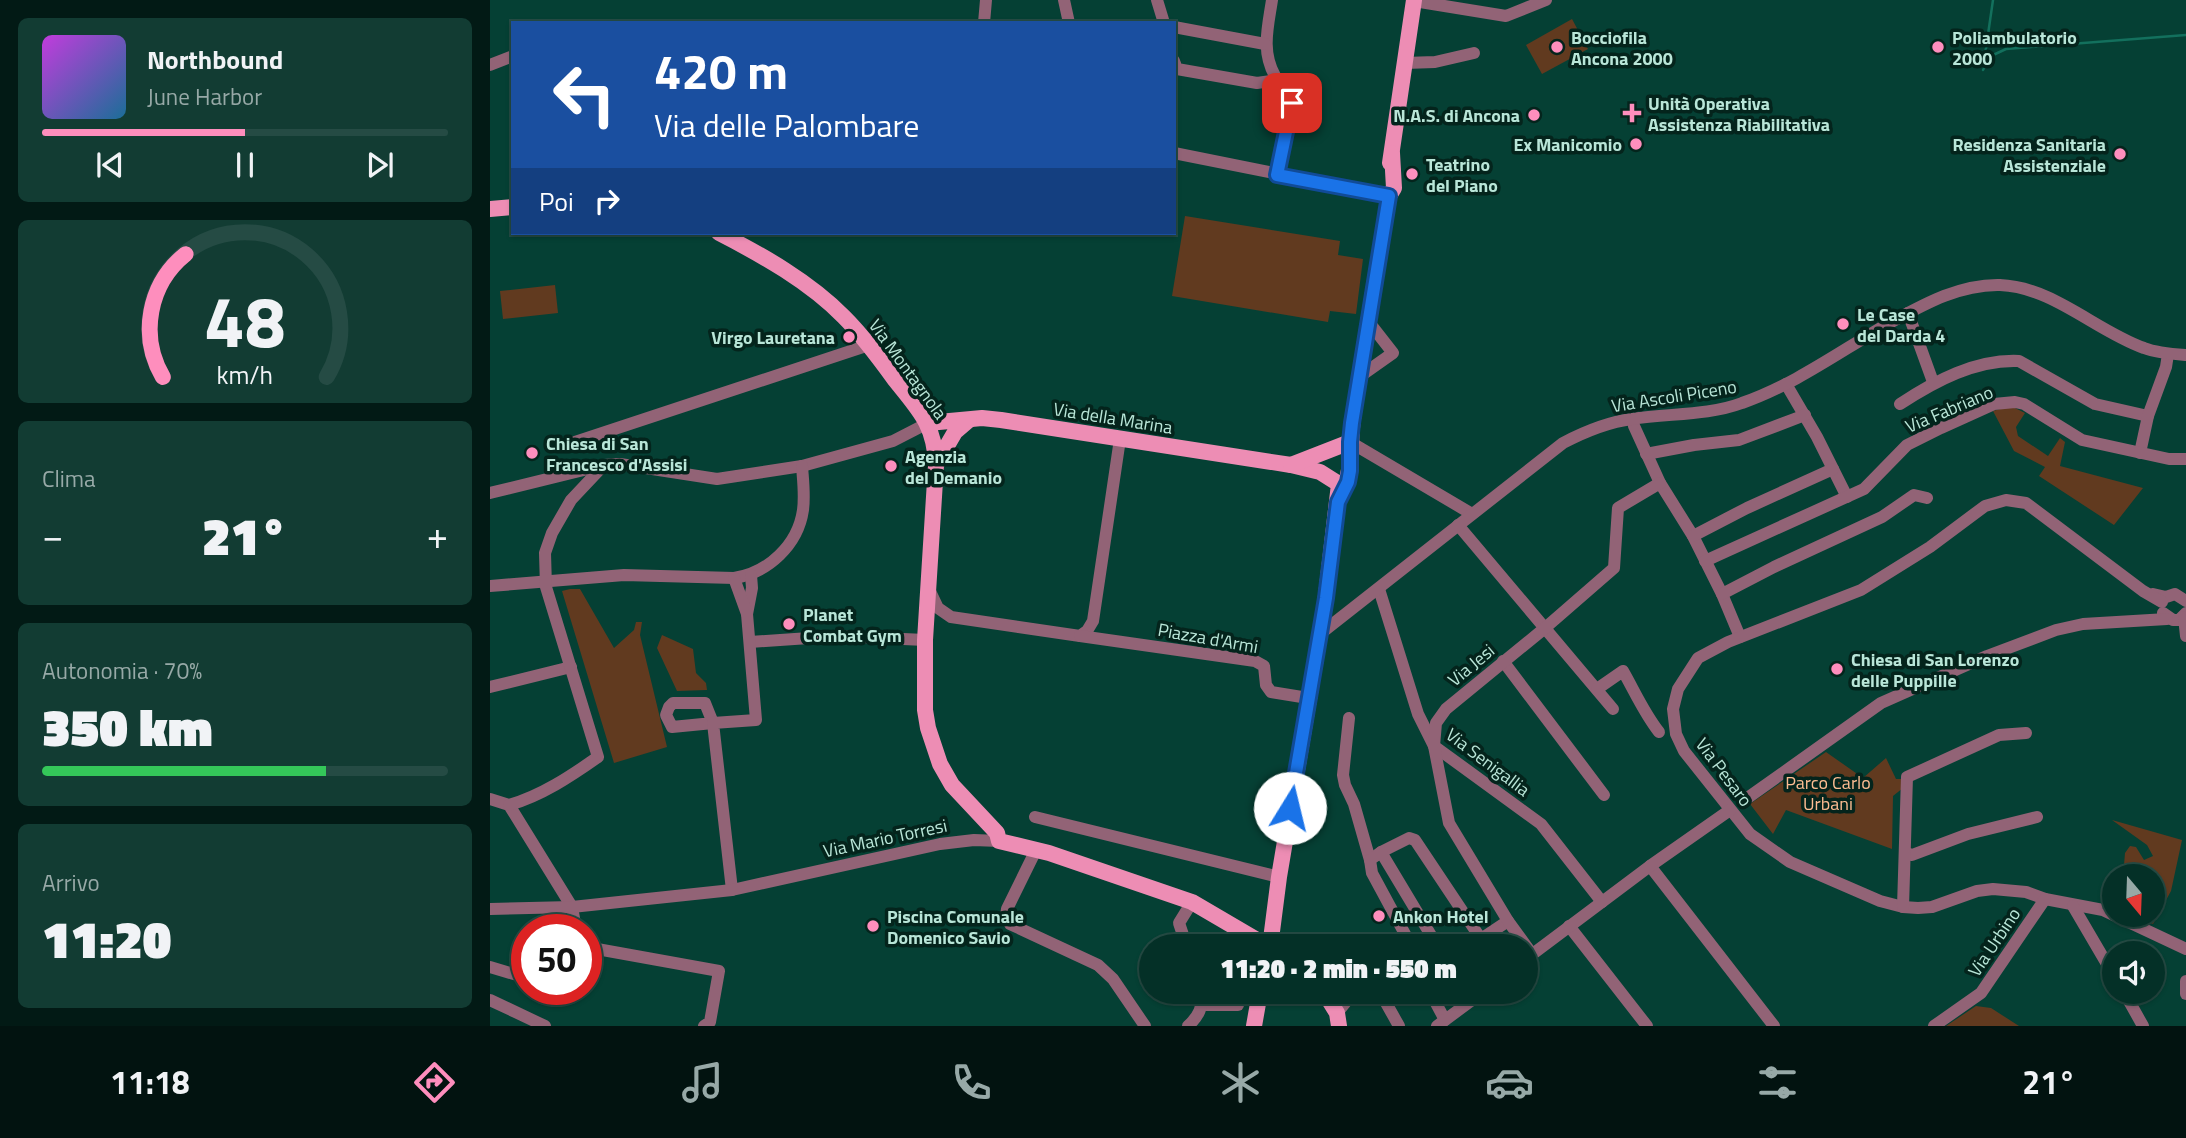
<!DOCTYPE html>
<html lang="it">
<meta charset="utf-8">
<style>
body{margin:0;font-family:"Titillium Web",sans-serif;background:#123c33;color:#f1f3f6;height:100vh;display:flex;flex-direction:column;font-size:26px;white-space:nowrap}
*{box-sizing:border-box;margin:0}
p{font-size:23px;color:#97a9a7}
.icon{flex:none;width:38px;height:38px;fill:none;stroke:currentColor;stroke-width:2;stroke-linecap:round;stroke-linejoin:round}
.map{position:relative;flex:1;overflow:hidden}
.panel{display:flex;flex-direction:column;gap:18px;padding:18px;background:#021a15;width:490px}
.panel>*{flex:none}
.guide{position:absolute;left:21px;top:21px;width:665px;height:214px;border-radius:0px;box-shadow:0 2px 5px #0004,0 0 0 2px #254b44;background:#1a4fa0;color:#fff;overflow:hidden}
.needle{width:46px;rotate:161deg}
.controls{position:absolute;left:1612px;top:864px;display:grid;gap:14px}
.controls a{display:grid;place-items:center;width:63px;height:63px;border-radius:50%;background:#043027;box-shadow:0 2px 5px #0004,0 0 0 2px #254b44;font-size:35px}
.speed{position:absolute;left:21px;top:914px;display:flex;gap:14px;font-size:35px;font-weight:700;text-align:center}
.speed>*{display:grid;place-content:center;width:91px;height:91px;border-radius:50%;background:#043027;box-shadow:0 2px 5px #0004,0 0 0 2px #254b44;line-height:1}
.speed .limit{border:10px solid #d22;background:#fff;color:#111}
.pin{position:absolute;display:grid;place-items:center;width:60px;height:60px;color:#fff;margin:-30px;border-radius:14px;box-shadow:0 4px 10px #0006}
.me{position:absolute;width:77px;margin:-38px;rotate:9deg;stroke-linejoin:round;filter:drop-shadow(0 0 5px #0008)}
.turn{display:flex;align-items:center;gap:24px;height:147px;padding:0 28px;font-size:32px}
.turn .icon{width:91px;height:91px;stroke-width:2.5}
.turn b{display:block;font-size:49px;line-height:60px}
.then{display:flex;align-items:center;height:66px;padding:0 28px;background:#0003;gap:14px;font-size:26px}
.big{font-size:52px;font-weight:800;line-height:1.1}
.panel .widget{flex:1;display:flex;flex-direction:column;justify-content:center;gap:10px;min-width:0;padding:0 24px;border-radius:10px;background:#123c33}
.panel .dial{align-items:center;gap:0}
.dial svg{height:182px;overflow:visible;fill:none;stroke:#254b44;stroke-width:7;stroke-linecap:round;text-anchor:middle}
.dial text{fill:#f1f3f6;stroke:none}
.song{display:flex;align-items:center;gap:21px}
.cover{width:84px;height:84px;border-radius:10px;background:linear-gradient(135deg,hsl(290 70% 55%),hsl(200 70% 35%))}
.played{height:7px;border-radius:4px;background:linear-gradient(90deg,#fe8ebd 50%,#254b44 50%)}
.keys{display:flex;justify-content:space-around;direction:ltr}
.heat{display:flex;justify-content:space-between;align-items:center;font-size:38px;direction:ltr}
.charge{height:10px;border-radius:5px;background:linear-gradient(90deg,#34c759 70%,#254b44 0)}
.trip{position:absolute;left:649px;top:934px;width:399px;height:70px;border-radius:35px;background:#043027;box-shadow:0 2px 5px #0004,0 0 0 2px #254b44;font-weight:800;line-height:70px;text-align:center}
.tabs{display:flex;height:112px;justify-content:space-around;align-items:center;background:#021310;color:#97a9a7}
.tabs .icon{width:49px;height:49px}
.tabs .on{color:#fe8ebd}
.tabs b{font-size:32px;color:#f1f3f6}
main{display:flex;flex:1;min-height:0}
.map>svg:first-child{display:block}
.green{fill:#613a1f}
.lines{fill:none;stroke-linecap:round;stroke-linejoin:round}
.stream{stroke:#13705d;stroke-width:2.5}
.minor{stroke:#926376;stroke-width:12}
.major{stroke:#ed8db4;stroke-width:16}
.route-casing{stroke:#114b97;stroke-width:18}
.route{stroke:#1a73e8;stroke-width:12}
.poi-dot{fill:#fe8ebd;stroke:#04241c;stroke-width:2.5}
.labels{text-anchor:middle;dominant-baseline:central;stroke-width:7;stroke-linejoin:round;paint-order:stroke}
.poi-label{font-size:18px;font-weight:bold;fill:#b9e6d8;stroke:#04241c;text-anchor:start}
.street-label{font-size:18px;fill:#b9e6d8;stroke:#04241c}
.park-label{font-size:18px;fill:#fdbd92;stroke:#04241c}
</style>
<main>
<section class="panel">
<div class="widget">
<div class="song"><i class="cover"></i><div><b>Northbound</b><p>June Harbor</p></div></div>
<div class="played"></div>
<div class="keys"><svg class="icon" aria-label="previous" viewBox="0 0 24 24"><path d="M18 5L8 12l10 7zM5 5v14"/></svg><svg class="icon" aria-label="pause" viewBox="0 0 24 24"><path d="M8 5v14M16 5v14"/></svg><svg class="icon" aria-label="next" viewBox="0 0 24 24"><path d="M6 5l10 7-10 7zM19 5v14"/></svg></div>
</div>
<div class="widget dial"><svg viewBox="0 0 100 80">
<path d="M14 69A42 42 0 1 1 86 69"/>
<path d="M14 69A42 42 0 0 1 24 15" stroke="#fe8ebd"/>
<text x="50" y="56" font-size="32" font-weight="700">48</text>
<text x="50" y="72" font-size="11">km/h</text>
</svg></div>
<div class="widget"><p>Clima</p>
<div class="heat"><a>−</a><b class="big">21°</b><a>+</a></div>
</div>
<div class="widget"><p>Autonomia · 70%</p><b class="big">350 km</b><div class="charge"></div></div>
<div class="widget"><p>Arrivo</p><b class="big">11:20</b></div>
</section>
<div class="map">
<svg width="1696" height="1026" viewBox="0 0 1696 1026">
<rect width="100%" height="100%" fill="#054034"/>
<g class="green">
<path d="M1082,19L1098,49L1052,74L1036,45Z"/>
<path d="M695,216L850,241L848,255L873,259L866,314L840,311L838,322L682,296Z"/>
<path d="M65,285L68,313L13,319L10,291Z"/>
<path d="M1521,406L1535,413L1526,427L1528,436L1558,456L1570,438L1575,442L1570,466L1653,488L1624,525L1549,476L1555,467L1524,451L1503,411Z"/>
<path d="M80,589H90L124,648L144,630L146,622H152L150,635L177,747L124,763L72,591Z"/>
<path d="M172,635L203,649L206,673L216,683L217,690L187,691L167,648Z"/>
<path d="M1336,752L1373,778L1396,758L1406,779H1411L1413,788L1403,796L1402,849L1296,810L1283,834L1260,804Z"/>
<path d="M1622,820L1692,840L1681,891L1663,924L1641,915H1662V877H1633L1635,853L1640,846L1646,847L1654,860L1663,856L1657,845Z"/>
<path d="M1486,1006L1501,1008L1529,1026H1456Z"/>
</g>
<g class="lines">
<g class="stream">
<path d="M1494,62L1503,0"/>
<path d="M1493,70L1501,56L1516,49L1696,35"/>
</g>
<g class="minor">
<path d="M574,0L579,23"/>
<path d="M667,0L674,23"/>
<path d="M782,0C778,27 771,51 785,76C792,87 799,88 802,103L787,175"/>
<path d="M924,1L1016,16L1056,0"/>
<path d="M494,23L496,0"/>
<path d="M684,27L775,44"/>
<path d="M684,61L687,69L767,83L787,80"/>
<path d="M915,63L945,62L984,53"/>
<path d="M0,65L23,56"/>
<path d="M684,153L899,196"/>
<path d="M1418,313L1443,382"/>
<path d="M869,377L903,353L878,321"/>
<path d="M1296,384L1327,437L1357,497"/>
<path d="M1410,404C1445,381 1486,359 1529,361L1605,404L1658,416"/>
<path d="M1144,426L1170,483L1203,536L1232,594L1250,637"/>
<path d="M860,442L982,514"/>
<path d="M79,444L379,345"/>
<path d="M1650,453L1658,416L1676,367L1678,354"/>
<path d="M1156,454L1204,445L1249,440L1315,415"/>
<path d="M0,493L114,465L130,464L227,479L312,466L403,441L438,423"/>
<path d="M968,525L1123,709"/>
<path d="M1203,536L1257,508L1343,469"/>
<path d="M1215,561L1374,489L1417,445L1451,428L1504,404L1525,402L1534,404L1592,440L1679,459H1696"/>
<path d="M0,586L134,575L244,578C278,573 308,545 313,510C315,495 313,480 312,466"/>
<path d="M439,589L448,608L461,617L590,636L597,631L603,621L630,439"/>
<path d="M889,589L928,714L944,746L1051,824L1112,902"/>
<path d="M1232,594L1284,567L1392,517L1424,495L1437,498"/>
<path d="M1663,594L1676,597L1685,594L1696,601"/>
<path d="M1672,602L1653,591L1536,503L1516,500L1495,506L1440,547L1371,590L1238,642L1208,658L1188,689L1183,709L1186,734L1194,751L1260,834L1300,862L1390,901L1413,907L1428,908L1442,907L1487,891L1503,889L1536,892L1555,899L1613,910L1696,949"/>
<path d="M1673,613L1683,620H1689L1696,613"/>
<path d="M257,614L262,588L261,575"/>
<path d="M1694,617L1696,636"/>
<path d="M830,634L1073,443C1094,432 1118,422 1142,419C1179,413 1217,416 1252,403C1304,385 1349,352 1396,325C1431,306 1468,284 1510,285C1563,287 1606,331 1654,348C1667,353 1682,354 1696,355"/>
<path d="M590,636L765,661L774,666L776,685L781,692L818,698"/>
<path d="M260,642L348,636L435,640"/>
<path d="M1013,661L1114,795"/>
<path d="M0,687L81,667"/>
<path d="M1107,689L1133,671C1145,692 1154,713 1169,732"/>
<path d="M183,703H215L223,723L182,727L176,715L179,707Z"/>
<path d="M859,718L853,775L855,785L864,804L880,860"/>
<path d="M0,799L19,805L82,907L86,929"/>
<path d="M1256,799L1391,703L1497,656L1566,630L1593,624L1677,619"/>
<path d="M19,805C51,796 81,776 108,757L56,587L55,553L62,533L81,500L114,465"/>
<path d="M545,817L789,877"/>
<path d="M546,850L517,909L516,916L520,924L608,965L623,979L655,1026"/>
<path d="M891,852L919,838L925,840L991,939L1018,921"/>
<path d="M1416,853L1422,855L1478,834L1547,817"/>
<path d="M1160,866L1284,1026"/>
<path d="M242,890L223,723L266,720L257,614L244,578"/>
<path d="M1583,906L1624,976"/>
<path d="M1413,907L1417,777L1509,735L1536,733"/>
<path d="M0,909L82,907L242,890L450,844L484,840L509,841"/>
<path d="M1079,926L1157,1026"/>
<path d="M96,947L229,971L220,1022L214,1026"/>
<path d="M697,947L689,923L702,902"/>
<path d="M922,947L882,873L880,860L891,852L948,947"/>
<path d="M1042,954L1018,921L959,823L944,746L946,723L956,709L1055,628L1124,568L1128,508L1170,483"/>
<path d="M1036,959L1160,866L1240,810"/>
<path d="M0,967L37,978"/>
<path d="M1696,981V994"/>
<path d="M887,992L895,1001L909,1026"/>
<path d="M940,992L955,1020"/>
<path d="M1634,992L1653,1026"/>
<path d="M0,1000L55,1026"/>
<path d="M713,1005H748"/>
<path d="M847,1013L864,992"/>
<path d="M698,1026C709,1016 713,1007 712,992"/>
<path d="M947,1026L993,992"/>
<path d="M1444,1026L1491,993L1555,899"/>
</g>
<g class="major">
<path d="M900,163L924,0"/>
<path d="M0,209L23,207"/>
<path d="M229,233C272,255 320,282 354,317C373,336 389,358 405,380C429,410 445,425 446,465L435,640V710L438,728L450,764L462,785L507,833L509,841L559,853L702,902L779,947"/>
<path d="M438,423L492,418L511,420L801,465L830,472L849,484L835,604L789,877L780,947"/>
<path d="M447,463L465,432L479,420"/>
<path d="M801,465L860,442"/>
<path d="M850,497C864,471 859,447 863,419C874,344 887,270 899,196L904,188L902,153"/>
<path d="M834,992L847,1013L849,1026"/>
<path d="M764,1026L770,992"/>
</g>
</g>
<g class="lines">
<defs>
<path id="route" d="M800,808L836,598L848,502L858,482L860,471V442L862,423L899,196L787,175L802,103"/>
</defs>
<use href="#route" class="route-casing"/>
<use href="#route" class="route"/>
</g>
<g class="poi-dot">
<circle cx="1067" cy="47" r="7"/>
<circle cx="1448" cy="47" r="7"/>
<path d="M1138.5 102.5h7v7h7v7h-7v7h-7v-7h-7v-7h7z"/>
<circle cx="1044" cy="115" r="7"/>
<circle cx="1146" cy="144" r="7"/>
<circle cx="1630" cy="154" r="7"/>
<circle cx="922" cy="174" r="7"/>
<circle cx="1353" cy="324" r="7"/>
<circle cx="359" cy="337" r="7"/>
<circle cx="42" cy="453" r="7"/>
<circle cx="401" cy="466" r="7"/>
<circle cx="299" cy="624" r="7"/>
<circle cx="1347" cy="669" r="7"/>
<circle cx="889" cy="916" r="7"/>
<circle cx="383" cy="926" r="7"/>
</g>
<g class="labels">
<g class="poi-label">
<text x="1081" y="37">Bocciofila<tspan x="1081" dy="21">Ancona 2000</tspan></text>
<text x="1462" y="37">Poliambulatorio<tspan x="1462" dy="21">2000</tspan></text>
<text x="1158" y="103">Unità Operativa<tspan x="1158" dy="21">Assistenza Riabilitativa</tspan></text>
<text x="1030" y="115" text-anchor="end">N.A.S. di Ancona</text>
<text x="1132" y="144" text-anchor="end">Ex Manicomio</text>
<text x="1616" y="144" text-anchor="end">Residenza Sanitaria<tspan x="1616" dy="21">Assistenziale</tspan></text>
<text x="936" y="164">Teatrino<tspan x="936" dy="21">del Piano</tspan></text>
<text x="1367" y="314">Le Case<tspan x="1367" dy="21">del Darda 4</tspan></text>
<text x="345" y="337" text-anchor="end">Virgo Lauretana</text>
<text x="56" y="443">Chiesa di San<tspan x="56" dy="21">Francesco d'Assisi</tspan></text>
<text x="415" y="456">Agenzia<tspan x="415" dy="21">del Demanio</tspan></text>
<text x="313" y="614">Planet<tspan x="313" dy="21">Combat Gym</tspan></text>
<text x="1361" y="659">Chiesa di San Lorenzo<tspan x="1361" dy="21">delle Puppille</tspan></text>
<text x="397" y="916">Piscina Comunale<tspan x="397" dy="21">Domenico Savio</tspan></text>
<text x="903" y="916">Ankon Hotel</text>
</g>
<g class="street-label">
<text transform="translate(418 369) rotate(54)">Via Montagnola</text>
<text transform="translate(1184 396) rotate(-9)">Via Ascoli Piceno</text>
<text transform="translate(1459 409) rotate(-23)">Via Fabriano</text>
<text transform="translate(623 418) rotate(9)">Via della Marina</text>
<text transform="translate(718 638) rotate(10)">Piazza d'Armi</text>
<text transform="translate(981 665) rotate(-40)">Via Jesi</text>
<text transform="translate(998 762) rotate(37)">Via Senigallia</text>
<text transform="translate(1234 772) rotate(53)">Via Pesaro</text>
<text transform="translate(395 838) rotate(-12)">Via Mario Torresi</text>
<text transform="translate(1504 942) rotate(-56)">Via Urbino</text>
</g>
<g class="park-label">
<text x="1338" y="782">Parco Carlo<tspan x="1338" dy="21">Urbani</tspan></text>
</g>
</g>
</svg>
<div class="controls">
<a><svg class="needle" viewBox="-14 -14 28 28"><path d="M0-13l5 13h-10z" fill="#e53935"/><path d="M0 13l5-13h-10z" fill="#97a9a7"/></svg></a>
<a><svg class="icon" aria-label="sound" viewBox="0 0 24 24"><path d="M4 9h4l5-4v14l-5-4H4zM17 9q2 3 0 6"/></svg></a>
</div>
<div class="speed"><div class="limit">50</div></div>
<div class="pin" style="left:802px;top:103px;background:#d93025"><svg class="icon" aria-label="arrive" viewBox="0 0 24 24"><path d="M6 21V4h12l-3 4 3 4H6"/></svg></div>
<svg class="me" style="left:800px;top:808px" viewBox="-20 -20 40 40"><circle r="19" fill="#fff"/><path d="M0-13L10 11 0 6-10 11z" fill="#1a73e8"/></svg>
<div class="trip">11:20 · 2 min · 550 m</div>
<div class="guide">
<div class="turn"><svg class="icon" aria-label="left" viewBox="0 0 24 24"><path d="M17 20v-9H6M10 6l-5 5 5 5"/></svg><div><b>420 m</b>Via delle Palombare</div></div>
<div class="then">Poi<svg class="icon" aria-label="right" viewBox="0 0 24 24"><path d="M7 20v-9h11M14 6l5 5-5 5"/></svg></div>
</div>
</div>
</main>
<nav class="tabs">
<b>11:18</b>
<svg class="icon on" aria-label="directions" viewBox="0 0 24 24"><path d="M12 3l9 9-9 9-9-9zM9 14v-3h6M13 9l2 2-2 2"/></svg>
<svg class="icon" aria-label="music" viewBox="0 0 24 24"><path d="M9 18V5l10-2v13"/><circle cx="6" cy="18" r="3"/><circle cx="16" cy="16" r="3"/></svg>
<svg class="icon" aria-label="phone" viewBox="0 0 24 24"><path d="M5 4h4l2 5-3 2q2 4 5 5l2-3 5 2v4C11 20 4 13 5 4z"/></svg>
<svg class="icon" aria-label="climate" viewBox="0 0 24 24"><path d="M12 3v18M4 7l16 10M4 17L20 7"/></svg>
<svg class="icon" aria-label="car" viewBox="0 0 24 24"><path d="M5 17H2v-5l4-1 3-4h7l3 4 3 1v5h-3M9 17h6M6 11h13"/><circle cx="7" cy="17" r="2"/><circle cx="17" cy="17" r="2"/></svg>
<svg class="icon" aria-label="filters" viewBox="0 0 24 24"><path d="M4 7h16M4 17h16"/><circle cx="9" cy="7" r="2"/><circle cx="15" cy="17" r="2"/></svg>
<b>21°</b>
</nav>
